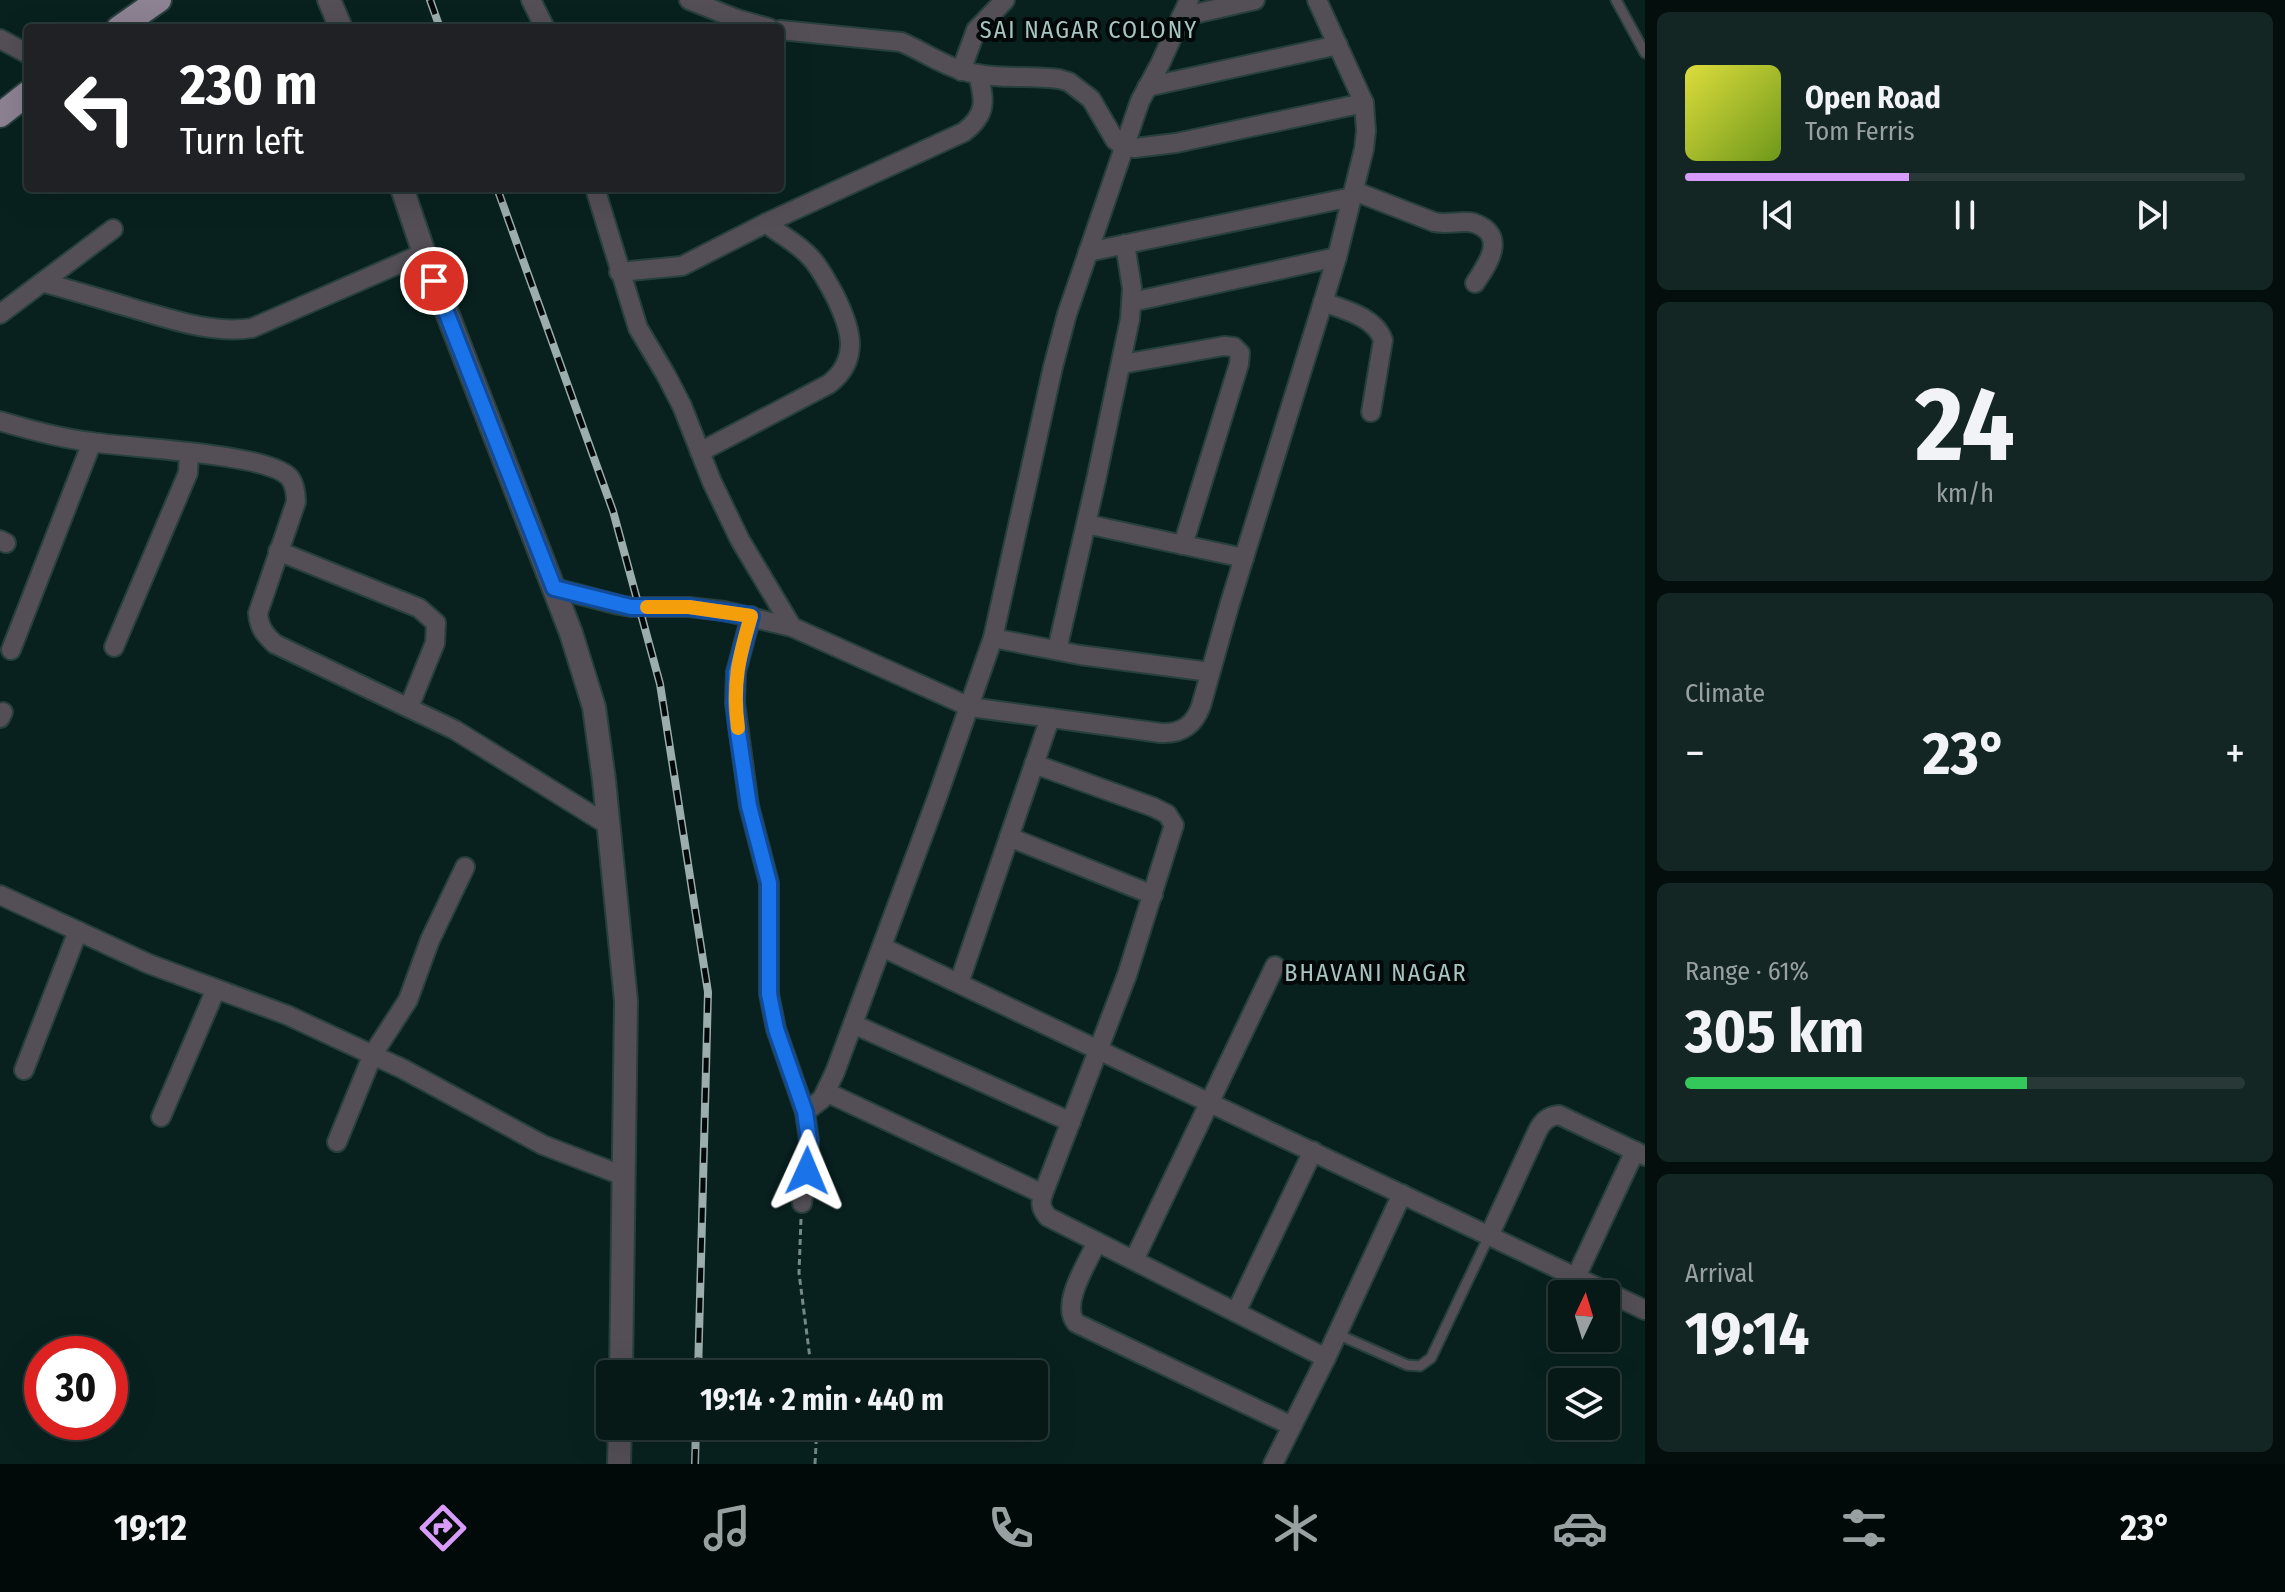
<!DOCTYPE html>
<meta charset="utf-8">
<style>
body{margin:0;font-family:"Fira Sans Condensed",sans-serif;background:#142624;color:#f1f3f6;height:100vh;display:flex;flex-direction:column;font-size:30px;white-space:nowrap}
*{box-sizing:border-box;margin:0}
p{font-size:26px;color:#98a0a1}
.icon{flex:none;width:44px;height:44px;fill:none;stroke:currentColor;stroke-width:2;stroke-linecap:round;stroke-linejoin:round}
.map{position:relative;flex:1;overflow:hidden}
.drawer{display:flex;flex-direction:column;gap:12px;padding:12px;background:#030e0d;width:640px}
.drawer>*{flex:none}
.banner{position:absolute;left:24px;top:24px;width:760px;height:168px;border-radius:8px;box-shadow:0 8px 32px #0002,0 0 0 2px #273836;background:#202124;color:#fff;overflow:hidden}
.needle{width:52px;rotate:4deg}
.tools{position:absolute;left:1548px;top:1280px;display:grid;gap:16px}
.tools a{display:grid;place-items:center;width:72px;height:72px;border-radius:8px;background:#061917;box-shadow:0 8px 32px #0002,0 0 0 2px #273836;font-size:40px}
.speed{position:absolute;left:24px;top:1336px;display:flex;gap:16px;font-size:40px;font-weight:700;text-align:center}
.speed>*{display:grid;place-content:center;width:104px;height:104px;border-radius:50%;background:#061917;box-shadow:0 8px 32px #0002,0 0 0 2px #273836;line-height:1}
.speed .limit{border:12px solid #d22;background:#fff;color:#111}
.pin{position:absolute;display:grid;place-items:center;width:68px;height:68px;color:#fff;margin:-34px;border:4px solid #fff;border-radius:50%;box-shadow:0 2px 8px #0007}
.me{position:absolute;width:88px;margin:-44px;rotate:1deg;stroke-linejoin:round;filter:drop-shadow(0 0 6px #0008)}
.turn{display:flex;align-items:center;gap:28px;height:168px;padding:0 24px;font-size:36px}
.turn .icon{width:104px;height:104px;stroke-width:2.5}
.turn b{display:block;font-size:56px;line-height:68px}
.big{font-size:60px;font-weight:700;line-height:1.1}
.drawer .card{flex:1;display:flex;flex-direction:column;justify-content:center;gap:12px;min-width:0;padding:0 28px;border-radius:12px;background:#142624}
.drawer .dial{align-items:center;gap:0}
.dial b{font-size:104px;line-height:1}
.song{display:flex;align-items:center;gap:24px}
.cover{width:96px;height:96px;border-radius:12px;background:linear-gradient(135deg,hsl(60 70% 55%),hsl(80 70% 35%))}
.played{height:8px;border-radius:4px;background:linear-gradient(90deg,#d79bf9 40%,#273836 40%)}
.keys{display:flex;justify-content:space-around;direction:ltr}
.heat{display:flex;justify-content:space-between;align-items:center;font-size:44px;direction:ltr}
.charge{height:12px;border-radius:6px;background:linear-gradient(90deg,#34c759 61%,#273836 0)}
.trip{position:absolute;left:596px;top:1360px;width:452px;height:80px;border-radius:8px;background:#061917;box-shadow:0 8px 32px #0002,0 0 0 2px #273836;font-weight:700;line-height:80px;text-align:center}
.menu{display:flex;height:128px;justify-content:space-around;align-items:center;background:#020a09;color:#98a0a1}
.menu .icon{width:56px;height:56px}
.menu .active{color:#d79bf9}
.menu b{font-size:36px;color:#f1f3f6}
main{display:flex;flex:1;min-height:0}
.map>svg:first-child{display:block}
.lines{fill:none;stroke-linecap:round;stroke-linejoin:round}
.service-casing{stroke:#273f3d;stroke-width:13}
.minor-casing{stroke:#273f3d;stroke-width:22}
.tertiary-casing{stroke:#273f3d;stroke-width:26}
.primary-casing{stroke:#273f3d;stroke-width:28}
.path{stroke:#768988;stroke-width:3;stroke-dasharray:6 4;stroke-linecap:butt}
.service{stroke:#544f57;stroke-width:9}
.minor{stroke:#544f57;stroke-width:18}
.tertiary{stroke:#544f57;stroke-width:22}
.primary{stroke:#8c8292;stroke-width:24}
.rail-casing{stroke:#9badac;stroke-width:8}
.rail{stroke:#020908;stroke-width:5;stroke-dasharray:15;stroke-linecap:butt}
.route-casing{stroke:#114b97;stroke-width:20}
.route{stroke:#1a73e8;stroke-width:14}
.slow{stroke:#f59e0b;stroke-width:14}
.labels{text-anchor:middle;dominant-baseline:central;stroke-width:8;stroke-linejoin:round;paint-order:stroke}
.neighbourhood-label{font-size:24px;letter-spacing:2px;fill:#a8c5c2;stroke:#020908}
</style>
<main>
<div class="map">
<svg width="1645" height="1464" viewBox="0 0 1645 1464">
<rect width="100%" height="100%" fill="#08211f"/>
<g class="lines">
<defs>
<g id="service">
<path d="M1616,0L1645,53"/>
<path d="M1337,1334L1407,1365L1420,1366L1431,1358L1489,1236"/>
</g>
<g id="minor">
<path d="M531,0L545,28"/>
<path d="M689,0L737,19L769,28"/>
<path d="M1181,17L1255,0"/>
<path d="M780,30L901,42C923,51 941,65 964,71C995,80 1028,75 1059,79L1069,82L1091,99L1115,140L1124,146L1134,148L1176,143L1364,103"/>
<path d="M0,39L28,54"/>
<path d="M961,71L976,30L1005,0"/>
<path d="M1147,87L1338,45"/>
<path d="M595,188L638,328L666,375L682,406L712,482L740,540L792,627"/>
<path d="M1354,191L1434,222C1447,225 1463,220 1474,223C1508,235 1488,264 1475,283"/>
<path d="M1088,252L1352,197"/>
<path d="M619,272L682,266L766,223L964,132C987,114 985,101 978,74"/>
<path d="M45,283C75,291 105,300 135,309C173,320 213,334 252,328L424,253"/>
<path d="M1132,302L1337,257"/>
<path d="M1323,302C1345,310 1375,317 1383,340L1371,412"/>
<path d="M0,314L113,229"/>
<path d="M1122,364L1224,346L1234,347L1240,353L1239,364L1183,545"/>
<path d="M0,421C30,430 60,438 91,442C128,448 270,453 290,478C295,485 296,494 296,502L258,613C259,627 264,634 275,644L455,730L608,825"/>
<path d="M700,452L829,384C862,358 850,326 834,294C827,282 820,267 810,257C798,243 780,235 766,223"/>
<path d="M1086,524L1244,558"/>
<path d="M0,540L6,543"/>
<path d="M278,551L419,608L436,623L435,643L409,707"/>
<path d="M554,588L619,605L631,607H689L724,611L792,627L970,707L1161,733C1182,734 1194,725 1201,706L1230,603L1337,257L1364,149L1366,131L1364,103L1317,0"/>
<path d="M751,616L736,672L735,703L749,806L769,883V994L776,1029L805,1112L809,1140L807,1171L802,1203"/>
<path d="M993,638L1080,655L1210,672"/>
<path d="M114,647L188,473L189,453"/>
<path d="M11,650L92,442"/>
<path d="M1057,650L1096,480L1130,319L1132,288L1125,244"/>
<path d="M0,718L3,712"/>
<path d="M1034,764L1153,807L1167,814L1174,825L1127,975L1043,1194C1040,1204 1041,1209 1048,1217L1326,1358"/>
<path d="M1009,837L1153,895"/>
<path d="M0,895L149,964L287,1015L403,1069L543,1145L624,1176"/>
<path d="M882,947L1645,1310"/>
<path d="M959,983L1050,718"/>
<path d="M853,1024L1071,1122"/>
<path d="M24,1070L78,931"/>
<path d="M826,1092L1043,1194"/>
<path d="M805,1112L822,1099L835,1072L937,798L993,638L1053,367L1067,314L1140,101L1160,64L1189,0"/>
<path d="M161,1117L216,989"/>
<path d="M337,1142L373,1054L408,1000L430,940L465,867"/>
<path d="M1489,1236L1538,1130C1543,1121 1548,1116 1559,1115L1645,1156"/>
<path d="M1097,1242C1088,1262 1060,1304 1076,1323L1292,1426"/>
<path d="M1134,1260L1275,966"/>
<path d="M1576,1277L1635,1151"/>
<path d="M1236,1312L1313,1151"/>
<path d="M1273,1464L1326,1358L1402,1194"/>
</g>
<g id="tertiary">
<path d="M329,0L341,28"/>
<path d="M402,188L424,253L571,633L594,707L604,780L626,1001L621,1374"/>
<path d="M619,1464L620,1426"/>
</g>
<g id="primary">
<path d="M119,28L159,0"/>
<path d="M0,115L28,93"/>
</g>
</defs>
<use href="#service" class="service-casing"/>
<use href="#minor" class="minor-casing"/>
<use href="#tertiary" class="tertiary-casing"/>
<use href="#primary" class="primary-casing"/>
<g class="path">
<path d="M801,1219L799,1273L812,1374"/>
<path d="M815,1464L817,1426"/>
</g>
<use href="#service" class="service"/>
<use href="#minor" class="minor"/>
<use href="#tertiary" class="tertiary"/>
<use href="#primary" class="primary"/>
<defs>
<g id="rail">
<path d="M430,0L440,28"/>
<path d="M497,188L613,511L660,684L708,992L698,1374"/>
<path d="M695,1464L696,1426"/>
</g>
</defs>
<use href="#rail" class="rail-casing"/>
<use href="#rail" class="rail"/>
</g>
<g class="lines">
<defs>
<path id="route" d="M434,281L554,588L631,607H689L751,616L736,672L735,703L737,725L749,806L769,883V994L776,1029L805,1112L809,1140L807,1171"/>
</defs>
<use href="#route" class="route-casing"/>
<use href="#route" class="route"/>
<path class="slow" d="M647,607H689L751,616C739,657 732,684 738,728"/>
</g>
<g class="labels">
<g class="neighbourhood-label">
<text x="1089" y="30">SAI NAGAR COLONY</text>
<text x="1376" y="973">BHAVANI NAGAR</text>
</g>
</g>
</svg>
<div class="tools">
<a><svg class="needle" viewBox="-14 -14 28 28"><path d="M0-13l5 13h-10z" fill="#e53935"/><path d="M0 13l5-13h-10z" fill="#98a0a1"/></svg></a>
<a><svg class="icon" aria-label="layers" viewBox="0 0 24 24"><path d="M12 4l9 5-9 5-9-5zM3 14l9 5 9-5"/></svg></a>
</div>
<div class="speed"><div class="limit">30</div></div>
<div class="pin" style="left:434px;top:281px;background:#d93025"><svg class="icon" aria-label="arrive" viewBox="0 0 24 24"><path d="M6 21V4h12l-3 4 3 4H6"/></svg></div>
<svg class="me" style="left:807px;top:1171px" viewBox="-20 -20 40 40"><path d="M0-17L14 15 0 8-14 15z" fill="#1a73e8" stroke="#fff" stroke-width="4"/></svg>
<div class="trip">19:14 · 2 min · 440 m</div>
<div class="banner">
<div class="turn"><svg class="icon" aria-label="left" viewBox="0 0 24 24"><path d="M17 20v-9H6M10 6l-5 5 5 5"/></svg><div><b>230 m</b>Turn left</div></div>
</div>
</div>
<section class="drawer">
<div class="card">
<div class="song"><i class="cover"></i><div><b>Open Road</b><p>Tom Ferris</p></div></div>
<div class="played"></div>
<div class="keys"><svg class="icon" aria-label="previous" viewBox="0 0 24 24"><path d="M18 5L8 12l10 7zM5 5v14"/></svg><svg class="icon" aria-label="pause" viewBox="0 0 24 24"><path d="M8 5v14M16 5v14"/></svg><svg class="icon" aria-label="next" viewBox="0 0 24 24"><path d="M6 5l10 7-10 7zM19 5v14"/></svg></div>
</div>
<div class="card dial"><b>24</b><p>km/h</p></div>
<div class="card"><p>Climate</p>
<div class="heat"><a>−</a><b class="big">23°</b><a>+</a></div>
</div>
<div class="card"><p>Range · 61%</p><b class="big">305 km</b><div class="charge"></div></div>
<div class="card"><p>Arrival</p><b class="big">19:14</b></div>
</section>
</main>
<nav class="menu">
<b>19:12</b>
<svg class="icon active" aria-label="directions" viewBox="0 0 24 24"><path d="M12 3l9 9-9 9-9-9zM9 14v-3h6M13 9l2 2-2 2"/></svg>
<svg class="icon" aria-label="music" viewBox="0 0 24 24"><path d="M9 18V5l10-2v13"/><circle cx="6" cy="18" r="3"/><circle cx="16" cy="16" r="3"/></svg>
<svg class="icon" aria-label="phone" viewBox="0 0 24 24"><path d="M5 4h4l2 5-3 2q2 4 5 5l2-3 5 2v4C11 20 4 13 5 4z"/></svg>
<svg class="icon" aria-label="climate" viewBox="0 0 24 24"><path d="M12 3v18M4 7l16 10M4 17L20 7"/></svg>
<svg class="icon" aria-label="car" viewBox="0 0 24 24"><path d="M5 17H2v-5l4-1 3-4h7l3 4 3 1v5h-3M9 17h6M6 11h13"/><circle cx="7" cy="17" r="2"/><circle cx="17" cy="17" r="2"/></svg>
<svg class="icon" aria-label="filters" viewBox="0 0 24 24"><path d="M4 7h16M4 17h16"/><circle cx="9" cy="7" r="2"/><circle cx="15" cy="17" r="2"/></svg>
<b>23°</b>
</nav>
